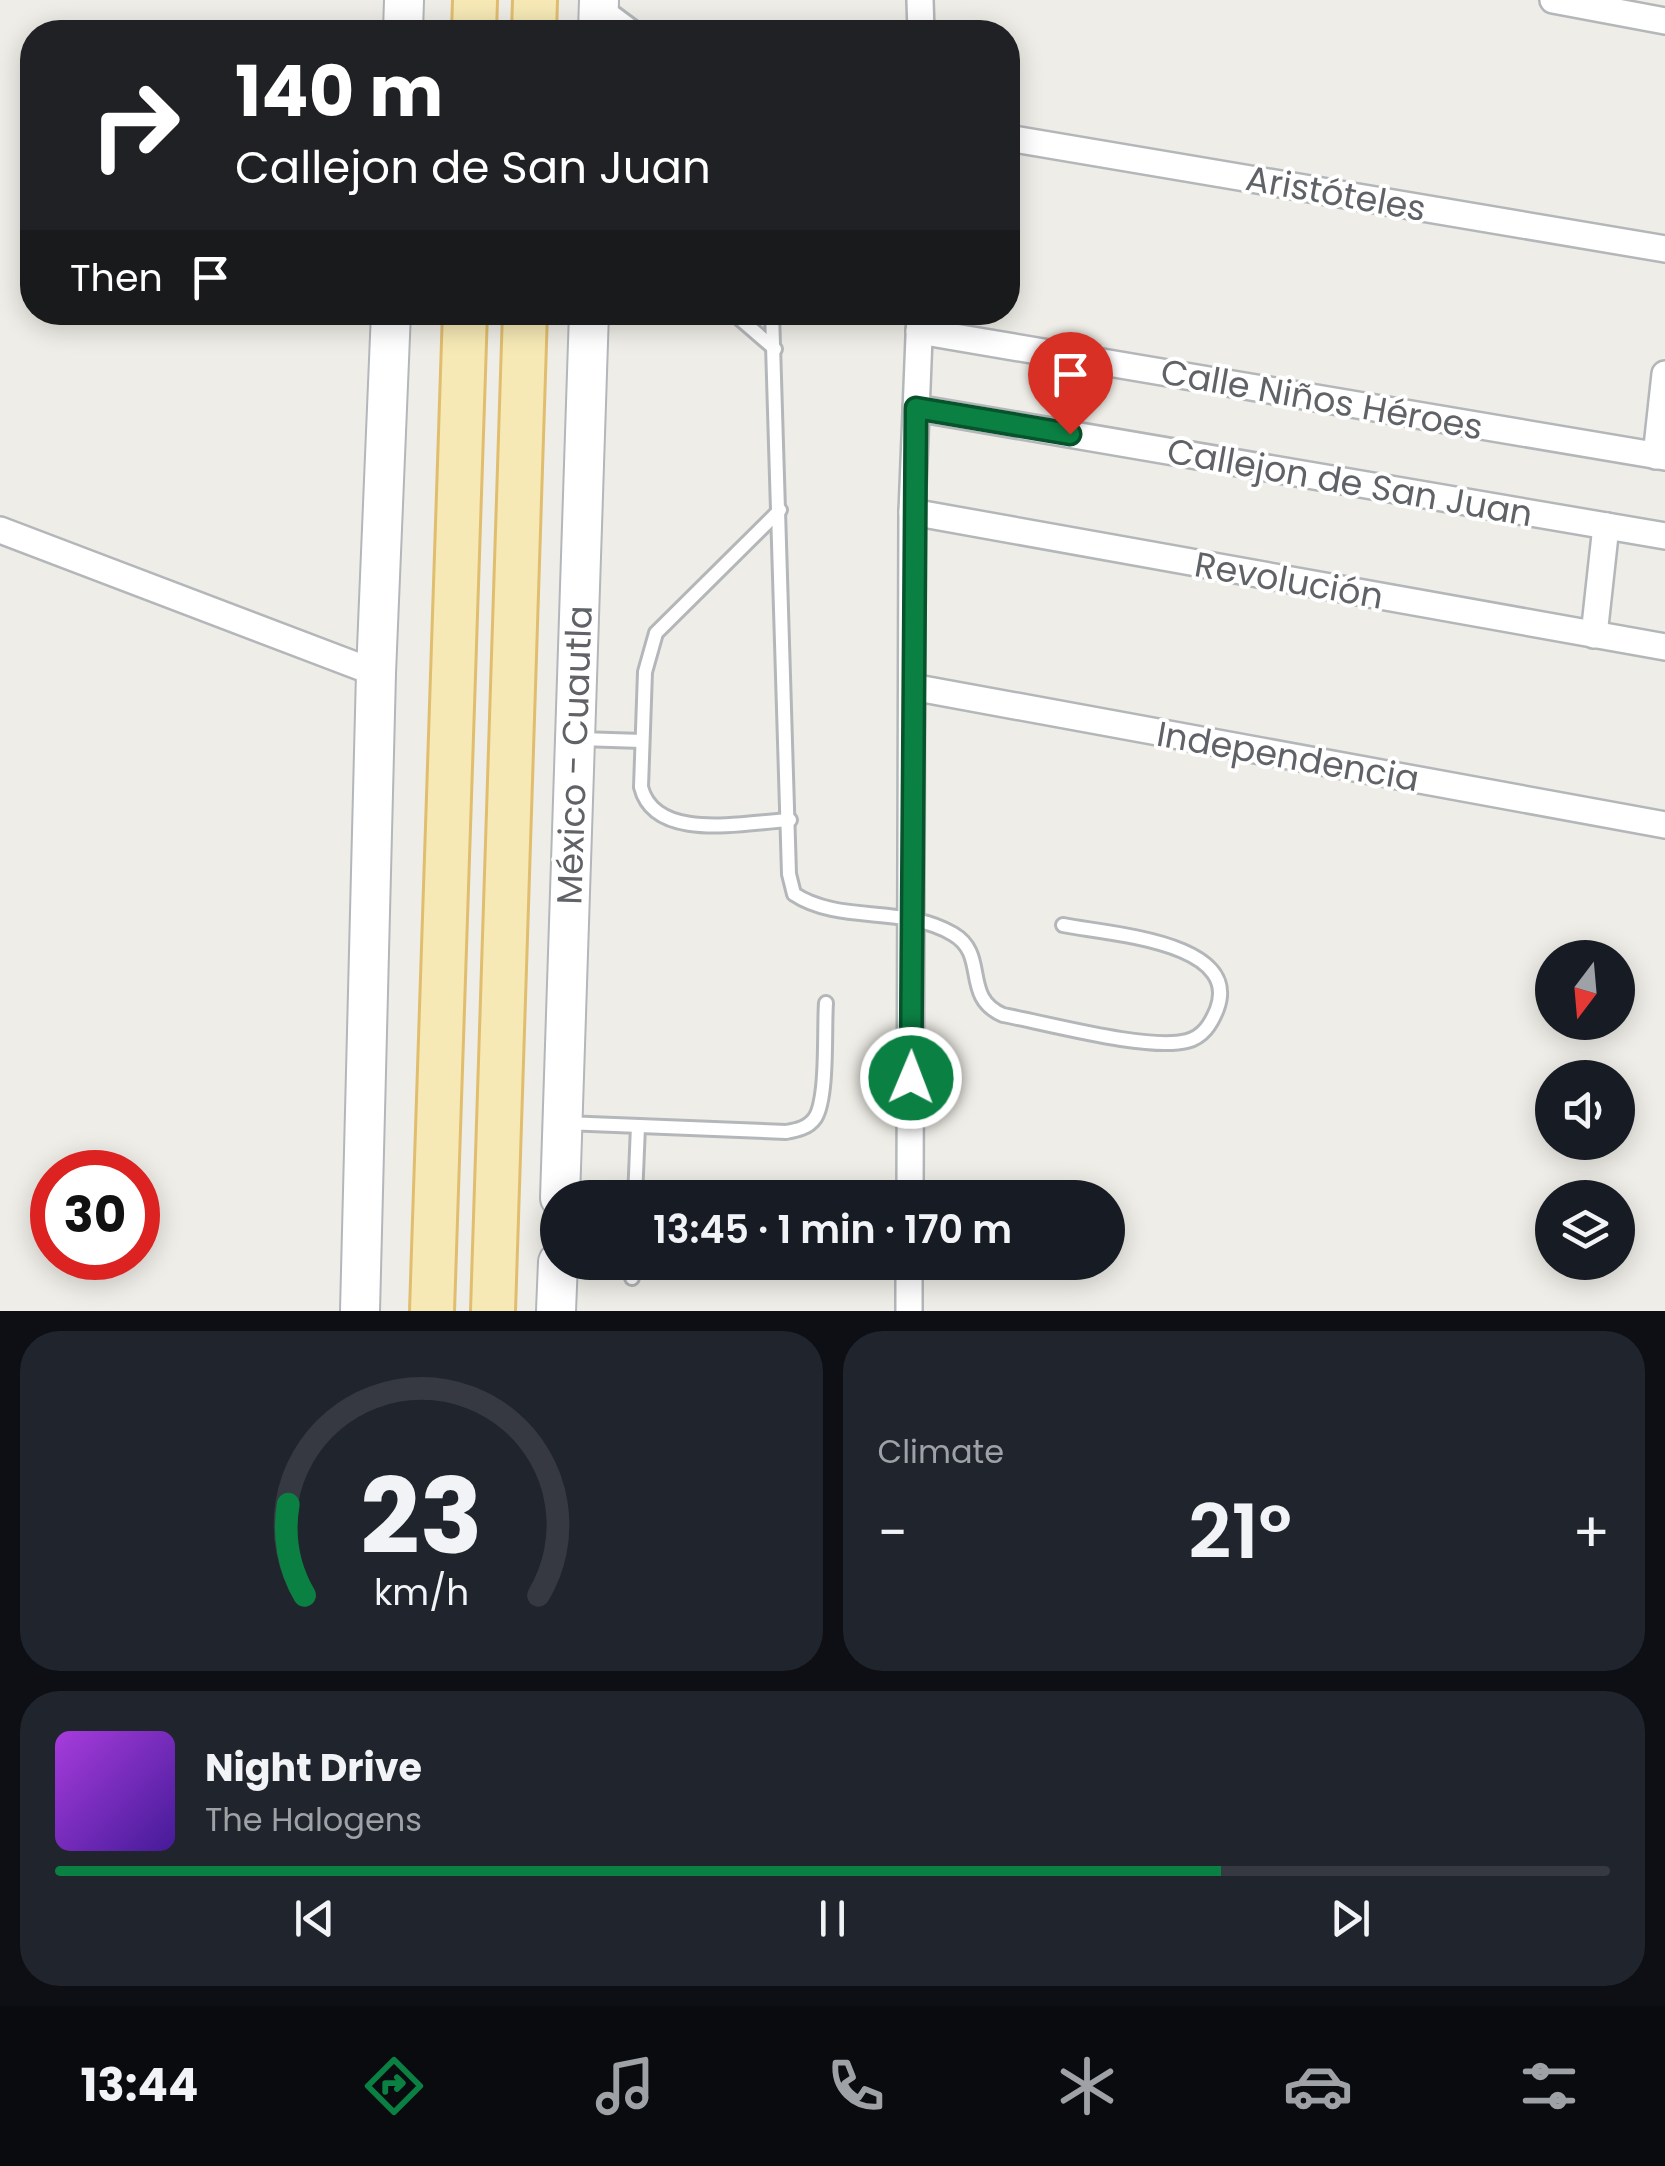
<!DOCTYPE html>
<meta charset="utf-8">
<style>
body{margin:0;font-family:Poppins,sans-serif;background:#20242c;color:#f1f3f6;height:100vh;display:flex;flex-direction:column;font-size:38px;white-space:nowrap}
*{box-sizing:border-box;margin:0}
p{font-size:32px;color:#9ea1a6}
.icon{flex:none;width:55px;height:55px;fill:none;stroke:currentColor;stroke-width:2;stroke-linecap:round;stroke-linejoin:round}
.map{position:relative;height:1311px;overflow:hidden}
.drawer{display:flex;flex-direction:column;gap:20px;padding:20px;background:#0d0f14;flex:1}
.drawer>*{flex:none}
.guide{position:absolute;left:20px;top:20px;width:1000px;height:305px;border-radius:40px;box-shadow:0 5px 25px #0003;background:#202124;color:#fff;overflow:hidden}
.needle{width:65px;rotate:196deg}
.fabs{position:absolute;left:1535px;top:940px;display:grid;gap:20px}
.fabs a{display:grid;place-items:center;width:100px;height:100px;border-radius:50%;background:#171b24;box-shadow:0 5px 25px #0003;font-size:50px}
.speed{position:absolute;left:30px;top:1150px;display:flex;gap:20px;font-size:50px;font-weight:700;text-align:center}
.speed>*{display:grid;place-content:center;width:130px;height:130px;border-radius:50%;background:#171b24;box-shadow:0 5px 25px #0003;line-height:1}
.speed .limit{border:15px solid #d22;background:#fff;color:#111}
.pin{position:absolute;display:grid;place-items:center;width:85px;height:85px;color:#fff;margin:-102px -42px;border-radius:50% 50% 50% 0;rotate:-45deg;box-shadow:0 0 10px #0007}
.pin .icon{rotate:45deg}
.me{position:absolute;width:110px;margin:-55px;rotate:1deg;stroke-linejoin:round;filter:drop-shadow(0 0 8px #0008)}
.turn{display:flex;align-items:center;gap:35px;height:210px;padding:0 50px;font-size:45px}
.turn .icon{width:130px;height:130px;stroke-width:2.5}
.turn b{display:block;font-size:70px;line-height:85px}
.then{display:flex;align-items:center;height:95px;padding:0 50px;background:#0003;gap:20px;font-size:38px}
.big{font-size:75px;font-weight:600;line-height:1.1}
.drawer .card{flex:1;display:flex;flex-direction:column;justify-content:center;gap:15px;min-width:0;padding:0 35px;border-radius:40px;background:#20242c}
.drawer .dial{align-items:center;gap:0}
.dial svg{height:260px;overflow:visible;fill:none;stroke:#363941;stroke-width:7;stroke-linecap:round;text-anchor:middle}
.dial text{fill:#f1f3f6;stroke:none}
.song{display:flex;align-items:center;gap:30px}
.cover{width:120px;height:120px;border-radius:15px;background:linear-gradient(135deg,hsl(280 70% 55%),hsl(260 70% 35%))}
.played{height:10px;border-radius:5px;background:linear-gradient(90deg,#0b8043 75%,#363941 75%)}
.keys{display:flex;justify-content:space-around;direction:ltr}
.heat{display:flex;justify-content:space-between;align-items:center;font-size:55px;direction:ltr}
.drawer .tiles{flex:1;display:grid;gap:20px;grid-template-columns:1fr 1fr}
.card:last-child{grid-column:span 2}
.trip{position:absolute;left:540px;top:1180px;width:585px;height:100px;border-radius:50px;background:#171b24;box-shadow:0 5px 25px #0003;font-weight:600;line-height:100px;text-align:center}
.tab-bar{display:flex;height:160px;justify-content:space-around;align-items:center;background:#090b0e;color:#9ea1a6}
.tab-bar .icon{width:70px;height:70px}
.tab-bar .current{color:#0b8043}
.tab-bar b{font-size:45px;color:#f1f3f6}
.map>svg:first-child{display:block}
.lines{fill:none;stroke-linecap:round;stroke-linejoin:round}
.lane-casing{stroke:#b4b7ba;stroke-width:18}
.street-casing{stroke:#b4b7ba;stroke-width:30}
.secondary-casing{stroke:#b3b6ba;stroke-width:42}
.primary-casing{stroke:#e1bd6e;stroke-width:48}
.lane{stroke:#fff;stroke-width:12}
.street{stroke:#fff;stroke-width:25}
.secondary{stroke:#fff;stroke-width:38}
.primary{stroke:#f6e9b6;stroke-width:42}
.route-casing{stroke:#07532c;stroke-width:25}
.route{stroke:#0b8043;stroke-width:18}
.labels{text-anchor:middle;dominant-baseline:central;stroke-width:8;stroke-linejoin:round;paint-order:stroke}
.street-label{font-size:35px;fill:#5f6266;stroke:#fff}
</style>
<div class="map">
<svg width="1665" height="1311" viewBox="0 0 1665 1311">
<rect width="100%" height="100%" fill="#efede7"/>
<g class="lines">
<defs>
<g id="lane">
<path d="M605,6L640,32"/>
<path d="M732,312L775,349"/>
<path d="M772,312L789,874L794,894C839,924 905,905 953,934C989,955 961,997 1003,1015C1047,1023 1147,1051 1187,1041C1203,1037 1211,1024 1217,1009C1242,941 1107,934 1063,925"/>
<path d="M780,510L656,633L645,672L641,787C655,843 745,822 790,820"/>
<path d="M580,739L642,741"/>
<path d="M565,1123L786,1132C797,1130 808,1128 815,1118C828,1098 824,1029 826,1003"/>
<path d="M635,1198L638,1126"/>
<path d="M632,1278L633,1262"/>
</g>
<g id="street">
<path d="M920,0L921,32"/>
<path d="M1553,0L1665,21"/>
<path d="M1008,138L1665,249"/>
<path d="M919,331L1665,457"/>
<path d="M916,408L1665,536"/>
<path d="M1656,456L1665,374"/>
<path d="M912,512L1665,647"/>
<path d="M0,530L376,673"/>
<path d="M1594,635L1606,526"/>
<path d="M912,687L1665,825"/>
<path d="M910,1198L912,512L920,312"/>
<path d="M909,1311V1262"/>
</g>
<g id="secondary">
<path d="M403,32L404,0"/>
<path d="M598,32L599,0"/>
<path d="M560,1198L589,312"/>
<path d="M360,1311L376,673L391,312"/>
<path d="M556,1311L558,1262"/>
</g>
<g id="primary">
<path d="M474,32L475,0"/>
<path d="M534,32L535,0"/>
<path d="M432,1311L465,312"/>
<path d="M493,1311L525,312"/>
</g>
</defs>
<use href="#lane" class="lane-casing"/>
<use href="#street" class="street-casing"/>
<use href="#secondary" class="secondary-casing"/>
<use href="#primary" class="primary-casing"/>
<use href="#lane" class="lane"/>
<use href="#street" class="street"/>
<use href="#secondary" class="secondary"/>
<use href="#primary" class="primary"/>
</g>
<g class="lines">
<defs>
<path id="route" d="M911,1078L916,408L1070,434"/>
</defs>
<use href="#route" class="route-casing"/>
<use href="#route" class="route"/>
</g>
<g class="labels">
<g class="street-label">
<text transform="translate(1336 193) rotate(10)">Aristóteles</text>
<text transform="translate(1322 399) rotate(10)">Calle Niños Héroes</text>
<text transform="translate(1350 482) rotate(10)">Callejon de San Juan</text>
<text transform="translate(1289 580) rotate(10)">Revolución</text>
<text transform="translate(574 755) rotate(-88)">México - Cuautla</text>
<text transform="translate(1288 756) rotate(10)">Independencia</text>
</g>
</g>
</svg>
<div class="fabs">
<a><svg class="needle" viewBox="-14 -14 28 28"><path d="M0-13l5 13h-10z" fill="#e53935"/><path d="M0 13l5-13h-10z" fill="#9ea1a6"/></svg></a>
<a><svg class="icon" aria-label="sound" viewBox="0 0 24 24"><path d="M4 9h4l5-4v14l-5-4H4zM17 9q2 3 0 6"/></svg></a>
<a><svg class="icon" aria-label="layers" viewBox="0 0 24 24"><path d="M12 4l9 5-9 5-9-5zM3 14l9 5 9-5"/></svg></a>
</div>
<div class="speed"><div class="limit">30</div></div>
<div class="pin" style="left:1070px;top:434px;background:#d93025"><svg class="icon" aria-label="arrive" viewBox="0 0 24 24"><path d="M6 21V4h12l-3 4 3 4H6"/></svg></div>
<svg class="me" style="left:911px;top:1078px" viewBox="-20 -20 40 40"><circle r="17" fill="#0b8043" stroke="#fff" stroke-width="3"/><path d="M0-11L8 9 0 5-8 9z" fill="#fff"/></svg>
<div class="trip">13:45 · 1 min · 170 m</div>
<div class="guide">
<div class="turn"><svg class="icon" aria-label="right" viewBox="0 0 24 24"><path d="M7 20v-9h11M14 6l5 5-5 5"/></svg><div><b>140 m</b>Callejon de San Juan</div></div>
<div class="then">Then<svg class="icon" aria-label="arrive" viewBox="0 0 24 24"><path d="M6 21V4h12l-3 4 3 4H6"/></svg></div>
</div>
</div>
<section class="drawer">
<div class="tiles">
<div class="card dial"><svg viewBox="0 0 100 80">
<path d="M14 69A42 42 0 1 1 86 69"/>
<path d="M14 69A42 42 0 0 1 9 41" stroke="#0b8043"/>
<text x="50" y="56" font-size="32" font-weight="700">23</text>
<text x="50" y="72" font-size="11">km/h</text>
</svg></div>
<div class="card"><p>Climate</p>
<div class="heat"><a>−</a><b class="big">21°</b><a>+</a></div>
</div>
<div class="card">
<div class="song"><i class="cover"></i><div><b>Night Drive</b><p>The Halogens</p></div></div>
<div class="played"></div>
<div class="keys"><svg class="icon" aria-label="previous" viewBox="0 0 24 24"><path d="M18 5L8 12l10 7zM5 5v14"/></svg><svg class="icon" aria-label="pause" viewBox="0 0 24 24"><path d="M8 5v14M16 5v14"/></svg><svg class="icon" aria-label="next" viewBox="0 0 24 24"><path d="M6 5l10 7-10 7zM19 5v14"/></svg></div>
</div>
</div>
</section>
<nav class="tab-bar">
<b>13:44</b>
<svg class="icon current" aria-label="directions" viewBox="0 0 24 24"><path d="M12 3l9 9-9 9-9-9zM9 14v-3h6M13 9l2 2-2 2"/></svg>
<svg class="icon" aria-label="music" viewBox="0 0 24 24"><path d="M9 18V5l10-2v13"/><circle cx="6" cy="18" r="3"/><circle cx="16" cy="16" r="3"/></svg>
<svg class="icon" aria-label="phone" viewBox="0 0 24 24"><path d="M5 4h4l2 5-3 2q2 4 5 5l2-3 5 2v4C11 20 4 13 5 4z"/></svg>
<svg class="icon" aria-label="climate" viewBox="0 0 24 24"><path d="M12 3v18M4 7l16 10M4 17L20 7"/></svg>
<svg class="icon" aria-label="car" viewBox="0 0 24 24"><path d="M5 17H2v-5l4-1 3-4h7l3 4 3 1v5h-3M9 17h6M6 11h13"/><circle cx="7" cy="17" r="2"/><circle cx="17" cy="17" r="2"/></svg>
<svg class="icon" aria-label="filters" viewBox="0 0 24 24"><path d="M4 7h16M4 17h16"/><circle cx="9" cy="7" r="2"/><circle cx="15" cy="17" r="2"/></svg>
</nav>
